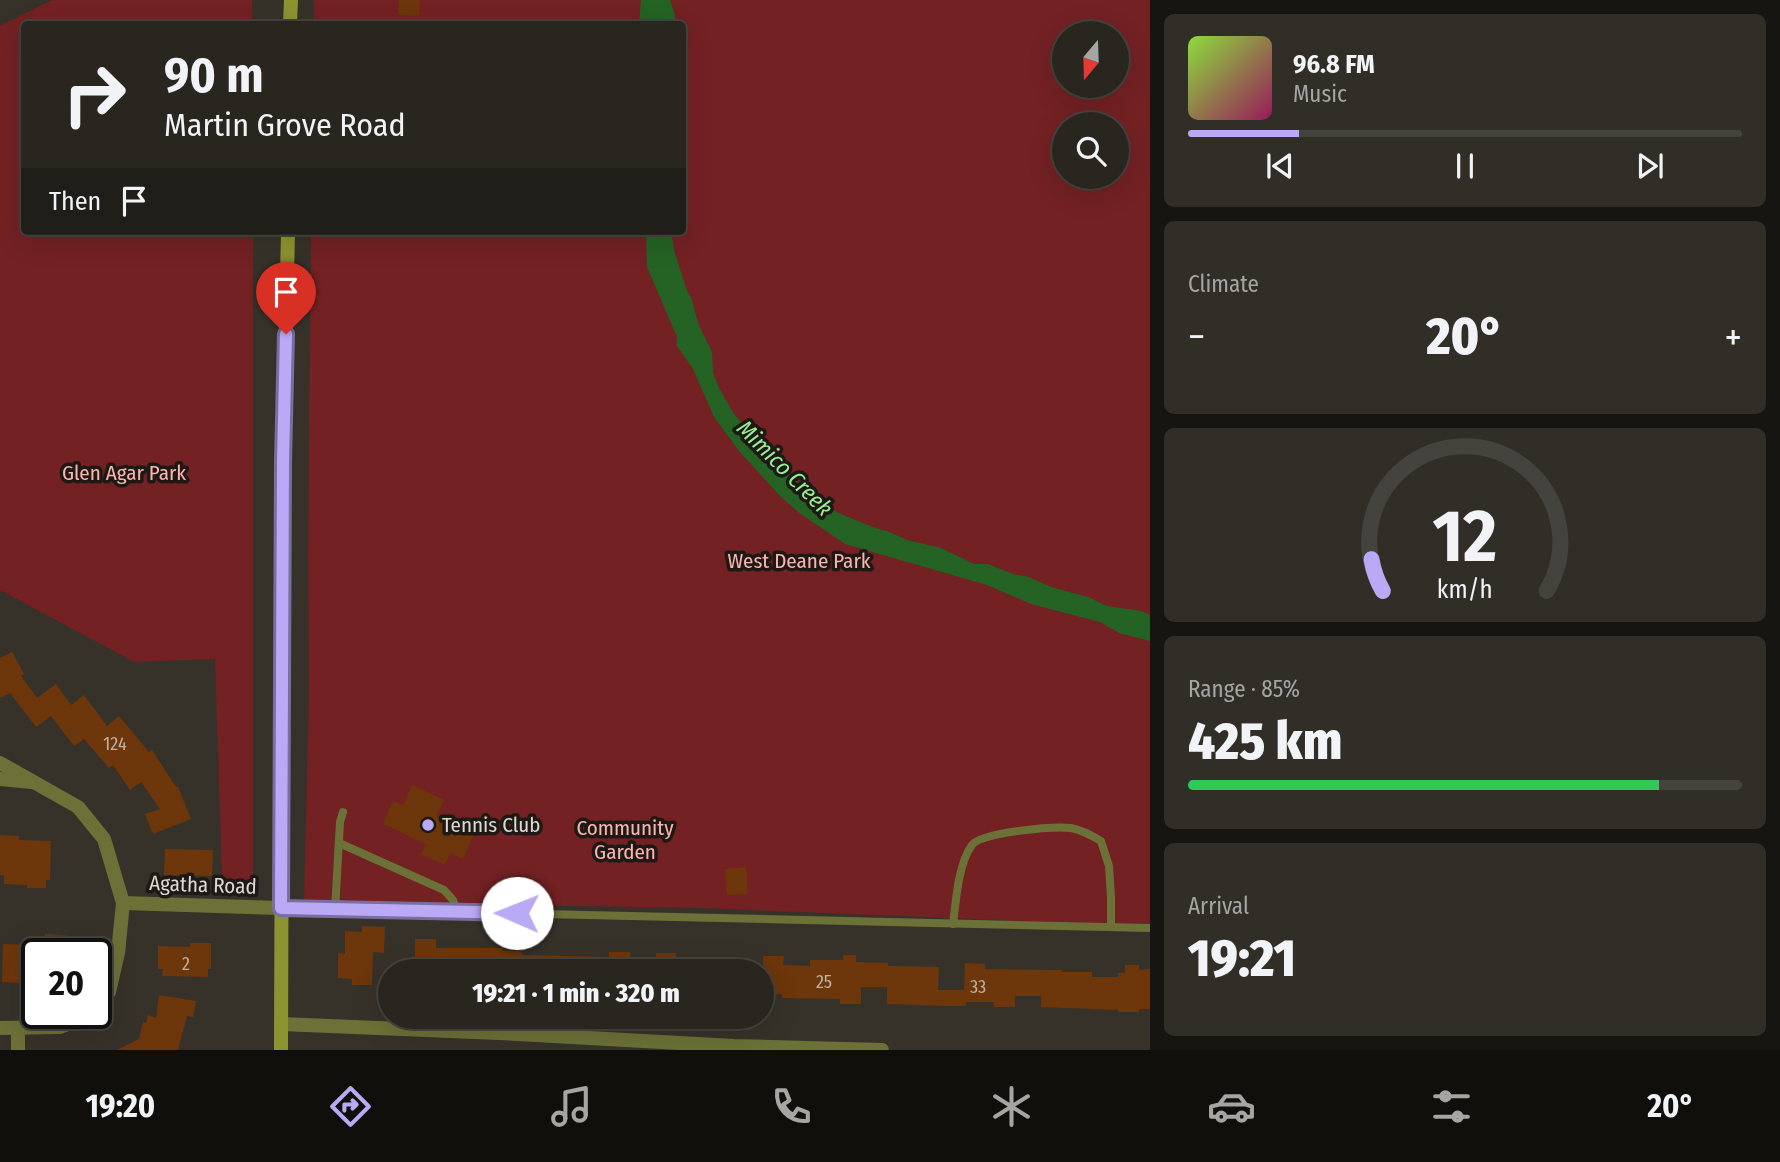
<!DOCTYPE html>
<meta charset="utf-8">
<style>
body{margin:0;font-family:"Fira Sans Condensed",sans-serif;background:#312e28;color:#f1f3f6;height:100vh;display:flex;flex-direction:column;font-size:26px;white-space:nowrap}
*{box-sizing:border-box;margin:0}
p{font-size:23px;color:#a5a5a4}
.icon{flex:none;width:38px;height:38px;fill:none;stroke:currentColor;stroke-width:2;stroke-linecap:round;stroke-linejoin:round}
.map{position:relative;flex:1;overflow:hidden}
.details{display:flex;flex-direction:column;gap:14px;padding:14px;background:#171511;width:630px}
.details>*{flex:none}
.hud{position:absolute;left:21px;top:21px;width:665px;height:214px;border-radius:7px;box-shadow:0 7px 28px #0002,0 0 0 2px #45433d;background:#29261f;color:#f1f3f6;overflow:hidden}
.needle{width:46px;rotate:199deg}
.buttons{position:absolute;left:1052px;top:21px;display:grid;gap:14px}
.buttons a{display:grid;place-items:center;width:77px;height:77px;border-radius:50%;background:#29261f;box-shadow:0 7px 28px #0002,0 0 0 2px #45433d;font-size:35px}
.speed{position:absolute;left:21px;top:938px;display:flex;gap:14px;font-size:35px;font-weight:700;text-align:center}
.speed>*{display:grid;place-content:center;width:91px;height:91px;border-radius:50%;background:#29261f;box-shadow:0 7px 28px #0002,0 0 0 2px #45433d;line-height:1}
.speed .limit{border:4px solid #111;border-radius:10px;background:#fff;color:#111}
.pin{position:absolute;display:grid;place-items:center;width:60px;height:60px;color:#fff;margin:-72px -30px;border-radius:50% 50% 50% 0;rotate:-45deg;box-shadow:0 0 7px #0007}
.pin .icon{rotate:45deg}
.me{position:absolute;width:77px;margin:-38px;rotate:271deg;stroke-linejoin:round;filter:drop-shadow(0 0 5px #0008)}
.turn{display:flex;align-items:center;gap:24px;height:147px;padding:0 28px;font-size:32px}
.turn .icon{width:91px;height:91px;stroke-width:2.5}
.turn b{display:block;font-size:49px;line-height:60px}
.then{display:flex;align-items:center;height:66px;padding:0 28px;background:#0003;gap:14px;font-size:26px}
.big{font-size:52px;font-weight:800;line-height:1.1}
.details .tile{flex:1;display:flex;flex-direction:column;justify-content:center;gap:10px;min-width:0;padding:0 24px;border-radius:10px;background:#312e28}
.details .dial{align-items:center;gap:0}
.dial svg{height:182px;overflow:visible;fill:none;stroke:#45433d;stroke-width:7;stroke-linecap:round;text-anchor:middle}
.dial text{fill:#f1f3f6;stroke:none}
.song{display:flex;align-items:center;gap:21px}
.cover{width:84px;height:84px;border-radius:10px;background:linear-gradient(135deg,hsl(90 70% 55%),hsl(330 70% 35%))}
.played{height:7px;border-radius:4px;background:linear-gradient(90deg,#baaaf6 20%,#45433d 20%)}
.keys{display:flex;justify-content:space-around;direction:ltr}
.heat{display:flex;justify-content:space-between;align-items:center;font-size:38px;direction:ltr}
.charge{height:10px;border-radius:5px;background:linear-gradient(90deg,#34c759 85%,#45433d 0)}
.trip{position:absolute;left:378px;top:959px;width:396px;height:70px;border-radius:35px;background:#29261f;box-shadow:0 7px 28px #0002,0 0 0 2px #45433d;font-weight:800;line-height:70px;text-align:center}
.menu{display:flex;height:112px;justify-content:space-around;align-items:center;background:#100f0c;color:#a5a5a4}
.menu .icon{width:49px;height:49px}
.menu .current{color:#baaaf6}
.menu b{font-size:32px;color:#f1f3f6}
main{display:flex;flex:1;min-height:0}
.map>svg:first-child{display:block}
.green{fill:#732123;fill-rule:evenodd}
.water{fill:#246323}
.building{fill:#6d360b}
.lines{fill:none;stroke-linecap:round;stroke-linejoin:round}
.service{stroke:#6c7138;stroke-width:8}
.minor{stroke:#6c7138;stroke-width:14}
.secondary{stroke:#8c9331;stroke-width:14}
.route-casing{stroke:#796ea0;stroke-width:18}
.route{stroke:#baaaf6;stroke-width:12}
.poi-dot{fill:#baaaf6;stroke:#1d1a16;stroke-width:2.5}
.labels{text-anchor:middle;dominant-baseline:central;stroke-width:7;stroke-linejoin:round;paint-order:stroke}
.number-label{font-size:18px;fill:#c0b0a1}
.park-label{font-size:21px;fill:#feb3af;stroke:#1d1a16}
.poi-label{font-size:21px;fill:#dcd9d3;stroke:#1d1a16;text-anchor:start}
.street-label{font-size:21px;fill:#dcd9d3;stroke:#1d1a16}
.water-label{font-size:23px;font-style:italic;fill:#98ed93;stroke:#1d1a16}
</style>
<main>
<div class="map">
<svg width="1150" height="1050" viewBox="0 0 1150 1050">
<rect width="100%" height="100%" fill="#373229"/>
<g class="green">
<path d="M52,0H252V24H24V231H253V888L222,876L215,659L134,662L0,590V26Z"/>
<path d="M314,0H1150V926L702,908L304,902L309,693L308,556L311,231H682V24H314ZM1064,33H1116V86H1064ZM1064,124H1116V177H1064Z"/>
</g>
<g class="water">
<path d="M641,0H670L675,15V24H639Z"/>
<path d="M646,231H671L674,250L687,291L691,297L698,323L712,352L713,372L718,386L734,414L773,458L801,485L836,512L875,528L887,531L907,540L941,548L974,564H988L1013,574L1029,577L1051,587L1088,597L1107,606L1141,611L1150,615V641L1119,633L1100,622L1031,604L987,585L845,544L798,512L780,496L739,451L714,417L693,369L677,346V337L647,267Z"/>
</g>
<g class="building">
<path d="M399,0H420L419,16L398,15Z"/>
<path d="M12,652L24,674L21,676L37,698L56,684L71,705L84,695L107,726L119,716L149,752L152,750L176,787H178L191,819L153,834L145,814L160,809L141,782L130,790L113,765L109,768L84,739L74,746L51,716L36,727L10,693L0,698V658Z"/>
<path d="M412,785L444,800L437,815L475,832L463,859L450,853L445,865L421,854L426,844L383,824L393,801L403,805Z"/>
<path d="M0,835L19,836V840L51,841L50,880H46V888H27V885L4,884V875H0Z"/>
<path d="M165,849L213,850L212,876L164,875Z"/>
<path d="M746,867L748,894L727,895L725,869Z"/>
<path d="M362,926L385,927L384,953L373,952L372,985H352V979L338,978V953L345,954V931L362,932Z"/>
<path d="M45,934L71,936V954H44Z"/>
<path d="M415,939H436V948H503V951H522V955L609,957V952H630V971H415Z"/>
<path d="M190,943H211V969H208V977L162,976L163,969H158V946L190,947Z"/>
<path d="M3,944L37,945V966L25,965V983L2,982Z"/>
<path d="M656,953H676V958H734V971H656Z"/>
<path d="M843,955H856V962L888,963V966L939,967L938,990H964L965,963L985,964V969L1062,970V972H1092V977H1118V973H1125V965H1139V970L1150,969V1009H1139V1012H1118V1010L1041,1007V996H1015V1007H994V1002H966V1006H948L887,1004V987H861V1004H840V999L782,998V994H763V956H784L783,965L810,966V960H843Z"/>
<path d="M159,995L196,1001L193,1017L187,1016L178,1050H117L139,1039L143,1022L146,1023L148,1015L156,1018Z"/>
</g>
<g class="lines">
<g class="service">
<path d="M339,843L444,890L453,900L457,912"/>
<path d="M281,908L1150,928"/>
<path d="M335,910L340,822L343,812"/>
<path d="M953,924C956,901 958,864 972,845C982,832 1054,826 1071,828C1082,830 1091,835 1101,841L1109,866L1111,897V927"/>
</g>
<g class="minor">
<path d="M0,763L78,807L104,839L123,903L118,953L109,992L96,1007"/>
<path d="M0,779L31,782"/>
<path d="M123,903L281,908"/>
<path d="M281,1024L499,1033L734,1046L882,1050"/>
<path d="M0,1028L60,1027L88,1017L91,1013"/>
<path d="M18,1050V1028"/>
</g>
<g class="secondary">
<path d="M290,24L291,0"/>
<path d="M281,1050L283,462L288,231"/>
</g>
</g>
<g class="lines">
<defs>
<path id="route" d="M286,334L283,462L281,908L517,913"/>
</defs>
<use href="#route" class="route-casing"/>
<use href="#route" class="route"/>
</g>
<circle class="poi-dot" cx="428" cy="825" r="7"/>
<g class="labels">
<g class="number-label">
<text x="115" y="744">124</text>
<text x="186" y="964">2</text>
<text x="824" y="982">25</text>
<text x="978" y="987">33</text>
</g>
<g class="park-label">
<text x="124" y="473">Glen Agar Park</text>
<text x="799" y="561">West Deane Park</text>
<text x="625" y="828">Community<tspan x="625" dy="24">Garden</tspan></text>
</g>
<g class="poi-label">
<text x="442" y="825">Tennis Club</text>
</g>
<g class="street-label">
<text transform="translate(203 885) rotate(2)">Agatha Road</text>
</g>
<g class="water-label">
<text transform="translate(785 468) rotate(45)">Mimico Creek</text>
</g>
</g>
</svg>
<div class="buttons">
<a><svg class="needle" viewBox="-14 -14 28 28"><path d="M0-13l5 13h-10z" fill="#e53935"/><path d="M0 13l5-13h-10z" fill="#a5a5a4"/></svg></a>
<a><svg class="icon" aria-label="search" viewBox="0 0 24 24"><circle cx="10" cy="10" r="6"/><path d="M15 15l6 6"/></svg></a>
</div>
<div class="speed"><div class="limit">20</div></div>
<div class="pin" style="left:286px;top:334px;background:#d93025"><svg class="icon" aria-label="arrive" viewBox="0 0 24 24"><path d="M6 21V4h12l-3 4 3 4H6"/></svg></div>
<svg class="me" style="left:517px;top:913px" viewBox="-20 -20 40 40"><circle r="19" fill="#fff"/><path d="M0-13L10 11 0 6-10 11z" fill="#baaaf6"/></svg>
<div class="trip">19:21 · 1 min · 320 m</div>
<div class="hud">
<div class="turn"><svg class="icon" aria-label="right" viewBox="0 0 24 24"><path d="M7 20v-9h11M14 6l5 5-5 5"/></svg><div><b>90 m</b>Martin Grove Road</div></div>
<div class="then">Then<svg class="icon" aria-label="arrive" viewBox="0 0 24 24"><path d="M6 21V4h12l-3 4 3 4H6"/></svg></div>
</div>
</div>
<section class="details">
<div class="tile">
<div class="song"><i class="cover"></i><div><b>96.8 FM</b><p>Music</p></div></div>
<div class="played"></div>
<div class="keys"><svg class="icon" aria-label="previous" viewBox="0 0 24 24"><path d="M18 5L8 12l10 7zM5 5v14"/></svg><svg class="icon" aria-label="pause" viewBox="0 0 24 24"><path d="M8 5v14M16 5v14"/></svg><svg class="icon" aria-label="next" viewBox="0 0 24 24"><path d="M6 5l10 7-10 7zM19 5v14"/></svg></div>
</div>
<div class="tile"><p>Climate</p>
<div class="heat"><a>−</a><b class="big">20°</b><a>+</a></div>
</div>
<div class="tile dial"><svg viewBox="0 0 100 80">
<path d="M14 69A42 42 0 1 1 86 69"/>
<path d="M14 69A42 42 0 0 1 9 55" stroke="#baaaf6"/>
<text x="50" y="56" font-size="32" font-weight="700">12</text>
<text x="50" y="72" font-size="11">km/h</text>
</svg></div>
<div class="tile"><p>Range · 85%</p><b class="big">425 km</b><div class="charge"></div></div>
<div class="tile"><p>Arrival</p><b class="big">19:21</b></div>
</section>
</main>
<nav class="menu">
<b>19:20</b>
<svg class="icon current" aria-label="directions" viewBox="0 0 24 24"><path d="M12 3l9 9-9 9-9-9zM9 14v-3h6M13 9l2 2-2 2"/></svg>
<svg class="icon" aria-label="music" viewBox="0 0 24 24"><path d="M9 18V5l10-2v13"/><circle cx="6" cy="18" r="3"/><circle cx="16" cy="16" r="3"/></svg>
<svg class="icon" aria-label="phone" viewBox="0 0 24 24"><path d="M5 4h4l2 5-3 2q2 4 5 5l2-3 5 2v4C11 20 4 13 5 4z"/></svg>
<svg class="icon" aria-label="climate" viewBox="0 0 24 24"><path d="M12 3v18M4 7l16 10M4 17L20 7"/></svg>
<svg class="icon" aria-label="car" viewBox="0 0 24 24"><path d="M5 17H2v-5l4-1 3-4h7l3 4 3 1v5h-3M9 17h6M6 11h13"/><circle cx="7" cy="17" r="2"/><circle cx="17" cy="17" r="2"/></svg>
<svg class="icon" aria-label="filters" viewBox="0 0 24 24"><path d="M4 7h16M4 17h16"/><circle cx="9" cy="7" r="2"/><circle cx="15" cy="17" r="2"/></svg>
<b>20°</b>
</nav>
